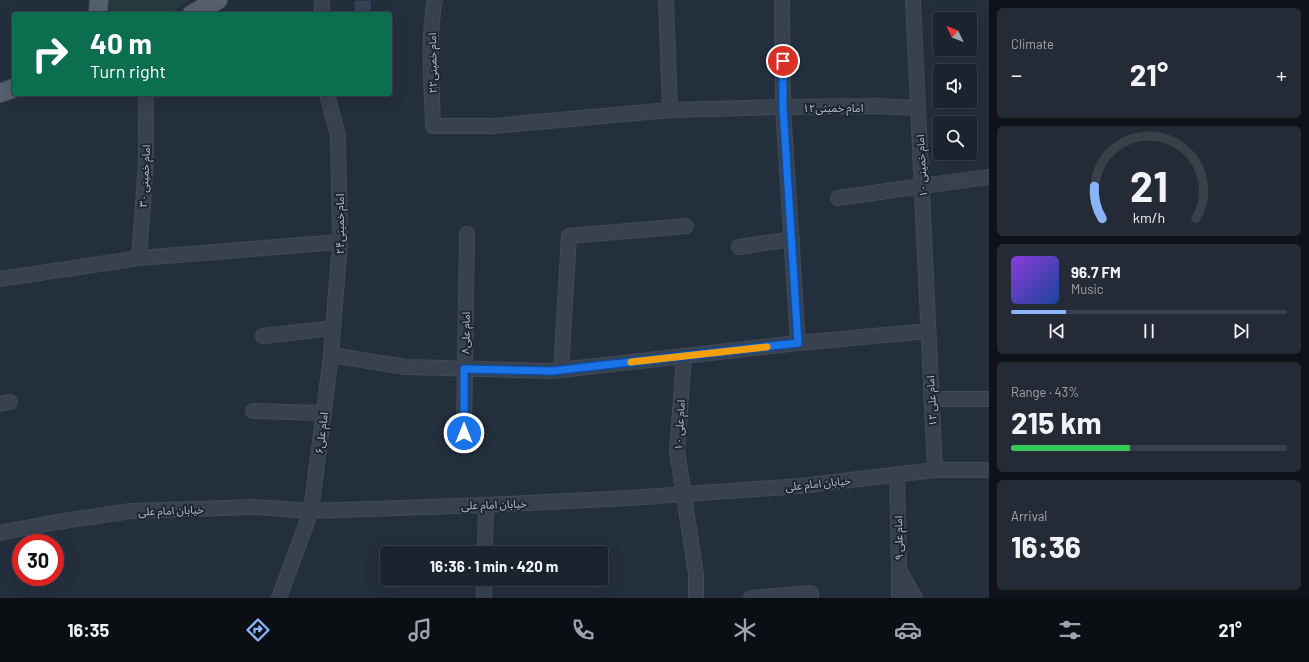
<!DOCTYPE html>
<meta charset="utf-8">
<style>
body{margin:0;font-family:Barlow,"Noto Sans Arabic",sans-serif;background:#242b36;color:#f1f3f6;height:100vh;display:flex;flex-direction:column;font-size:15px;white-space:nowrap}
*{box-sizing:border-box;margin:0}
p{font-size:13px;color:#a0a4aa}
.icon{flex:none;width:22px;height:22px;fill:none;stroke:currentColor;stroke-width:2;stroke-linecap:round;stroke-linejoin:round}
.map{position:relative;flex:1;overflow:hidden}
.panel{display:flex;flex-direction:column;gap:8px;padding:8px;background:#0f1319;width:320px}
.panel>*{flex:none}
.hud{position:absolute;left:12px;top:12px;width:380px;height:84px;border-radius:4px;box-shadow:0 4px 16px #0002,0 0 0 1px #39404a;background:#0b6e4f;color:#fff;overflow:hidden}
.needle{width:26px;rotate:313deg}
.fabs{position:absolute;left:933px;top:12px;display:grid;gap:8px}
.fabs a{display:grid;place-items:center;width:44px;height:44px;border-radius:4px;background:#1b232e;box-shadow:0 4px 16px #0002,0 0 0 1px #39404a;font-size:20px}
.speed{position:absolute;left:12px;top:534px;display:flex;gap:8px;font-size:20px;font-weight:700;text-align:center}
.speed>*{display:grid;place-content:center;width:52px;height:52px;border-radius:50%;background:#1b232e;box-shadow:0 4px 16px #0002,0 0 0 1px #39404a;line-height:1}
.speed .limit{border:6px solid #d22;background:#fff;color:#111}
.pin{position:absolute;display:grid;place-items:center;width:34px;height:34px;color:#fff;margin:-17px;border:2px solid #fff;border-radius:50%;box-shadow:0 1px 4px #0007}
.me{position:absolute;width:44px;margin:-22px;rotate:0deg;stroke-linejoin:round;filter:drop-shadow(0 0 3px #0008)}
.turn{display:flex;align-items:center;gap:14px;height:84px;padding:0 12px;font-size:18px}
.turn .icon{width:52px;height:52px;stroke-width:2.5}
.turn b{display:block;font-size:28px;line-height:34px}
.big{font-size:30px;font-weight:700;line-height:1.1}
.panel .widget{flex:1;display:flex;flex-direction:column;justify-content:center;gap:6px;min-width:0;padding:0 14px;border-radius:6px;background:#242b36}
.panel .dial{align-items:center;gap:0}
.dial svg{height:104px;overflow:visible;fill:none;stroke:#39404a;stroke-width:7;stroke-linecap:round;text-anchor:middle}
.dial text{fill:#f1f3f6;stroke:none}
.song{display:flex;align-items:center;gap:12px}
.cover{width:48px;height:48px;border-radius:6px;background:linear-gradient(135deg,hsl(270 70% 55%),hsl(220 70% 35%))}
.played{height:4px;border-radius:2px;background:linear-gradient(90deg,#8ab4f8 20%,#39404a 20%)}
.keys{display:flex;justify-content:space-around;direction:ltr}
.heat{display:flex;justify-content:space-between;align-items:center;font-size:22px;direction:ltr}
.charge{height:6px;border-radius:3px;background:linear-gradient(90deg,#34c759 43%,#39404a 0)}
.trip{position:absolute;left:380px;top:546px;width:228px;height:40px;border-radius:4px;background:#1b232e;box-shadow:0 4px 16px #0002,0 0 0 1px #39404a;font-weight:700;line-height:40px;text-align:center}
.tabs{display:flex;height:64px;justify-content:space-around;align-items:center;background:#0b0e12;color:#a0a4aa}
.tabs .icon{width:28px;height:28px}
.tabs .on{color:#8ab4f8}
.tabs b{font-size:18px;color:#f1f3f6}
main{display:flex;flex:1;min-height:0}
.map>svg:first-child{display:block}
.green{fill:#263c3f}
.building{fill:#364354;stroke:#1f2835}
.lines{fill:none;stroke-linecap:round;stroke-linejoin:round}
.minor-casing{stroke:#414a57;stroke-width:16}
.major-casing{stroke:#414a57;stroke-width:20}
.minor{stroke:#38414e;stroke-width:14}
.major{stroke:#56606e;stroke-width:18}
.route-casing{stroke:#114b97;stroke-width:10}
.route{stroke:#1a73e8;stroke-width:7}
.slow{stroke:#f59e0b;stroke-width:7}
.labels{text-anchor:middle;dominant-baseline:central;stroke-width:4;stroke-linejoin:round;paint-order:stroke}
.street-label{font-size:11px;fill:#b4bcc9;stroke:#1d2633}
</style>
<main>
<div class="map">
<svg width="989" height="598" viewBox="0 0 989 598">
<rect width="100%" height="100%" fill="#242f3e"/>
<path class="green" d="M110,0H188L176,10L170,14H109Z"/>
<path class="building" d="M354,0H371L372,11L354,12Z"/>
<g class="lines">
<defs>
<g id="minor">
<path d="M322,0V14"/>
<path d="M435,0C427,41 432,84 433,126H493L670,110L783,107L798,343L928,331"/>
<path d="M666,0L670,110"/>
<path d="M782,0L783,107L875,106L918,108"/>
<path d="M913,0L935,470"/>
<path d="M838,198L922,186L989,177"/>
<path d="M739,247L792,239"/>
<path d="M139,258L146,162V94"/>
<path d="M0,279L139,258L340,242"/>
<path d="M263,336L333,328"/>
<path d="M331,355L406,367L552,371L798,343"/>
<path d="M684,356L677,451L696,574V598"/>
<path d="M561,370L569,236L686,226"/>
<path d="M931,399H989"/>
<path d="M0,404L10,402"/>
<path d="M253,411L323,413"/>
<path d="M464,433L467,234"/>
<path d="M897,474L899,570L915,598"/>
<path d="M0,533L57,522L131,511L255,507L311,511L486,505L630,498L800,486L935,470H989"/>
<path d="M485,553L486,505"/>
<path d="M899,571V598"/>
<path d="M279,598L311,511L331,355L340,242L338,136L327,94"/>
<path d="M484,598V579"/>
<path d="M751,598L811,593V598"/>
</g>
<g id="major">
<path d="M98,14L99,0"/>
<path d="M192,14L218,0"/>
<path d="M0,93L14,88"/>
</g>
</defs>
<use href="#minor" class="minor-casing"/>
<use href="#major" class="major-casing"/>
<use href="#minor" class="minor"/>
<use href="#major" class="major"/>
</g>
<g class="lines">
<defs>
<path id="route" d="M464,433V369L552,371L798,343L783,107V61"/>
</defs>
<use href="#route" class="route-casing"/>
<use href="#route" class="route"/>
<path class="slow" d="M631,362L767,347"/>
</g>
<g class="labels">
<g class="street-label">
<text transform="translate(432 63) rotate(-91)">امام خمینی۲۲</text>
<text x="833" y="107">امام خمینی۱۲</text>
<text transform="translate(921 166) rotate(-93)">امام خمینی ۱۰</text>
<text transform="translate(144 176) rotate(-87)">امام خمینی ۳۰</text>
<text transform="translate(339 224) rotate(-90)">امام خمینی۲۴</text>
<text transform="translate(465 333) rotate(-89)">امام علی۸</text>
<text transform="translate(931 401) rotate(-93)">امام علی ۱۲</text>
<text transform="translate(679 425) rotate(-87)">امام علی ۱۰</text>
<text transform="translate(321 433) rotate(-83)">امام علی۶</text>
<text transform="translate(818 483) rotate(-6)">خیابان امام علی</text>
<text transform="translate(494 504) rotate(-2)">خیابان امام علی</text>
<text transform="translate(171 510) rotate(-2)">خیابان امام علی</text>
<text transform="translate(898 538) rotate(-91)">امام علی ۹</text>
</g>
</g>
</svg>
<div class="fabs">
<a><svg class="needle" viewBox="-14 -14 28 28"><path d="M0-13l5 13h-10z" fill="#e53935"/><path d="M0 13l5-13h-10z" fill="#a0a4aa"/></svg></a>
<a><svg class="icon" aria-label="sound" viewBox="0 0 24 24"><path d="M4 9h4l5-4v14l-5-4H4zM17 9q2 3 0 6"/></svg></a>
<a><svg class="icon" aria-label="search" viewBox="0 0 24 24"><circle cx="10" cy="10" r="6"/><path d="M15 15l6 6"/></svg></a>
</div>
<div class="speed"><div class="limit">30</div></div>
<div class="pin" style="left:783px;top:61px;background:#d93025"><svg class="icon" aria-label="arrive" viewBox="0 0 24 24"><path d="M6 21V4h12l-3 4 3 4H6"/></svg></div>
<svg class="me" style="left:464px;top:433px" viewBox="-20 -20 40 40"><circle r="17" fill="#1a73e8" stroke="#fff" stroke-width="3"/><path d="M0-11L8 9 0 5-8 9z" fill="#fff"/></svg>
<div class="trip">16:36 · 1 min · 420 m</div>
<div class="hud">
<div class="turn"><svg class="icon" aria-label="right" viewBox="0 0 24 24"><path d="M7 20v-9h11M14 6l5 5-5 5"/></svg><div><b>40 m</b>Turn right</div></div>
</div>
</div>
<section class="panel">
<div class="widget"><p>Climate</p>
<div class="heat"><a>−</a><b class="big">21°</b><a>+</a></div>
</div>
<div class="widget dial"><svg viewBox="0 0 100 80">
<path d="M14 69A42 42 0 1 1 86 69"/>
<path d="M14 69A42 42 0 0 1 8 44" stroke="#8ab4f8"/>
<text x="50" y="56" font-size="32" font-weight="700">21</text>
<text x="50" y="72" font-size="11">km/h</text>
</svg></div>
<div class="widget">
<div class="song"><i class="cover"></i><div><b>96.7 FM</b><p>Music</p></div></div>
<div class="played"></div>
<div class="keys"><svg class="icon" aria-label="previous" viewBox="0 0 24 24"><path d="M18 5L8 12l10 7zM5 5v14"/></svg><svg class="icon" aria-label="pause" viewBox="0 0 24 24"><path d="M8 5v14M16 5v14"/></svg><svg class="icon" aria-label="next" viewBox="0 0 24 24"><path d="M6 5l10 7-10 7zM19 5v14"/></svg></div>
</div>
<div class="widget"><p>Range · 43%</p><b class="big">215 km</b><div class="charge"></div></div>
<div class="widget"><p>Arrival</p><b class="big">16:36</b></div>
</section>
</main>
<nav class="tabs">
<b>16:35</b>
<svg class="icon on" aria-label="directions" viewBox="0 0 24 24"><path d="M12 3l9 9-9 9-9-9zM9 14v-3h6M13 9l2 2-2 2"/></svg>
<svg class="icon" aria-label="music" viewBox="0 0 24 24"><path d="M9 18V5l10-2v13"/><circle cx="6" cy="18" r="3"/><circle cx="16" cy="16" r="3"/></svg>
<svg class="icon" aria-label="phone" viewBox="0 0 24 24"><path d="M5 4h4l2 5-3 2q2 4 5 5l2-3 5 2v4C11 20 4 13 5 4z"/></svg>
<svg class="icon" aria-label="climate" viewBox="0 0 24 24"><path d="M12 3v18M4 7l16 10M4 17L20 7"/></svg>
<svg class="icon" aria-label="car" viewBox="0 0 24 24"><path d="M5 17H2v-5l4-1 3-4h7l3 4 3 1v5h-3M9 17h6M6 11h13"/><circle cx="7" cy="17" r="2"/><circle cx="17" cy="17" r="2"/></svg>
<svg class="icon" aria-label="filters" viewBox="0 0 24 24"><path d="M4 7h16M4 17h16"/><circle cx="9" cy="7" r="2"/><circle cx="15" cy="17" r="2"/></svg>
<b>21°</b>
</nav>
